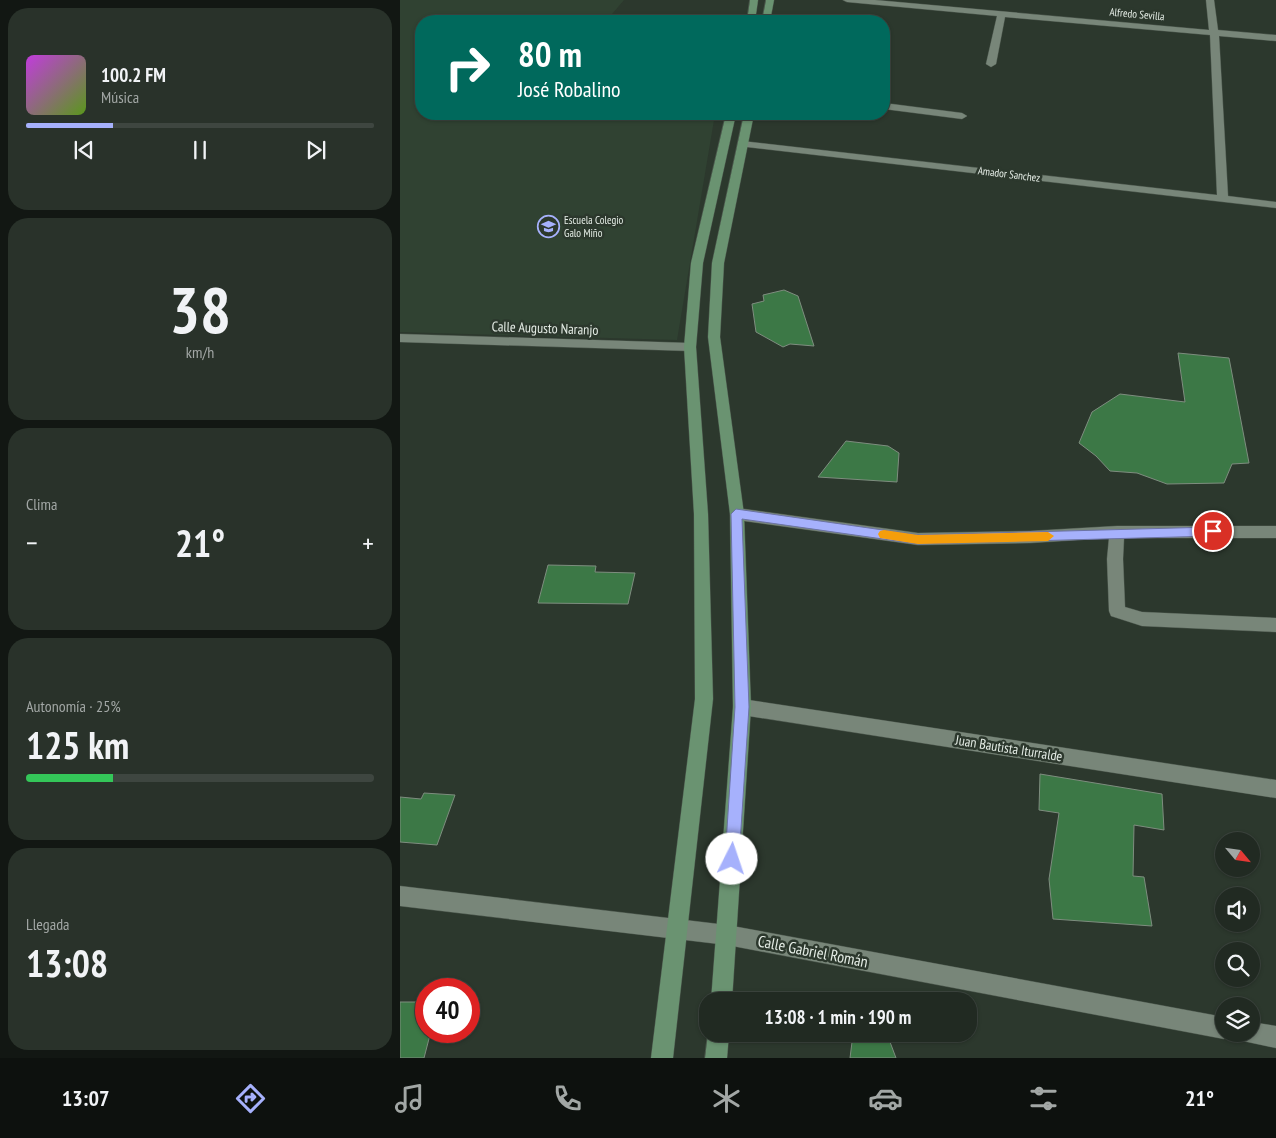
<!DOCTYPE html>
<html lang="es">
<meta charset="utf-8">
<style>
body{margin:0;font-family:"PT Sans Narrow",sans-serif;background:#29322a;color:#f1f3f6;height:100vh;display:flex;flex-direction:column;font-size:19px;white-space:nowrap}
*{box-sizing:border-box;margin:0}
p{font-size:16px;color:#a2a7a5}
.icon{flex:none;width:28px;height:28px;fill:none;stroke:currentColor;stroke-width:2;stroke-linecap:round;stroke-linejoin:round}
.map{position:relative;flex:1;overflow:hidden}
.details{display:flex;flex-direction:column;gap:8px;padding:8px;background:#121713;width:400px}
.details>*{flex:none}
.banner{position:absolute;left:15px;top:15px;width:475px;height:105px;border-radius:20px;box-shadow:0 1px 4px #0004,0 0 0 1px #3e4640;background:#00695c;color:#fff;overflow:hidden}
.needle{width:32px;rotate:119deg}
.controls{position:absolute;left:815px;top:832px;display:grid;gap:10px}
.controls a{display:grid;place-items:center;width:45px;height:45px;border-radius:50%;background:#212a22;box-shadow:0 1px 4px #0004,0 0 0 1px #3e4640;font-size:25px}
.speed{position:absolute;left:15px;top:978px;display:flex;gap:10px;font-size:25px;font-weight:700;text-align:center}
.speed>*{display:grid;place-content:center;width:65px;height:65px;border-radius:50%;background:#212a22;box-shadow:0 1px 4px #0004,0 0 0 1px #3e4640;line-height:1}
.speed .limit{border:8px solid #d22;background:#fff;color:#111}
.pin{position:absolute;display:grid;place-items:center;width:42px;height:42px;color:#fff;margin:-21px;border:2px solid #fff;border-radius:50%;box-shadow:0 1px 5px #0007}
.me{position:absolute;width:55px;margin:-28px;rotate:4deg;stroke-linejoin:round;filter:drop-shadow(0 0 4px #0008)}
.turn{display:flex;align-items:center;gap:18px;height:105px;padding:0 20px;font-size:22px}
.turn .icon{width:65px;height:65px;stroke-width:2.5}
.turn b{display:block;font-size:35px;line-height:42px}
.big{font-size:38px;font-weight:700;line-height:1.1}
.details .widget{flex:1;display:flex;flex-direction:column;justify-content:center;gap:8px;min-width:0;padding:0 18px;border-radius:20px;background:#29322a}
.details .dial{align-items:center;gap:0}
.dial b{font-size:65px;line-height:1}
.song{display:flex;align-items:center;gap:15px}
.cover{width:60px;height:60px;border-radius:8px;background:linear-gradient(135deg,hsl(290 70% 55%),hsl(90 70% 35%))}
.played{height:5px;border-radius:2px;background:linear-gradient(90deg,#a6b1fc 25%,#3e4640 25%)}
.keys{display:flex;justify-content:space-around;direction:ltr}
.heat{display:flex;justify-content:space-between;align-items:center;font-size:28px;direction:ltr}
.charge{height:8px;border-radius:4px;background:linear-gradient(90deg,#34c759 25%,#3e4640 0)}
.trip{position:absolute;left:299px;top:992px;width:278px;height:50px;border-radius:20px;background:#212a22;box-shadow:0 1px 4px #0004,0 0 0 1px #3e4640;font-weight:700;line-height:50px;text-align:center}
.tabs{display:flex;height:80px;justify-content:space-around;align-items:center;background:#0d110e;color:#a2a7a5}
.tabs .icon{width:35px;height:35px}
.tabs .on{color:#a6b1fc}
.tabs b{font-size:22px;color:#f1f3f6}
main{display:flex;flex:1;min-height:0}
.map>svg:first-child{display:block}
.built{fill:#304232}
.building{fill:#3c7846;stroke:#7e8d7f}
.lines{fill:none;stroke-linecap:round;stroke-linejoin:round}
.street-casing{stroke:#4a554b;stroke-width:1}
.secondary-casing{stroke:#4a554b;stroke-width:1}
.street{fill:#788679;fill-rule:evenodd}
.secondary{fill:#6a9371;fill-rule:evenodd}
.route{fill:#a6b1fc;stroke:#6c73a4}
.slow{fill:#f59e0b}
.labels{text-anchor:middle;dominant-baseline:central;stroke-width:5;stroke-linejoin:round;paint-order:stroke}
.far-street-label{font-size:11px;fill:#e4ece5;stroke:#2c382d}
.far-poi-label{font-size:11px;fill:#e4ece5;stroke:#2c382d;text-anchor:start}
.street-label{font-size:14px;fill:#e4ece5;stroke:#2c382d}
.near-street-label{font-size:16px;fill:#e4ece5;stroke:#2c382d}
</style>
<main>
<section class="details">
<div class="widget">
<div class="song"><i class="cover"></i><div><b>100.2 FM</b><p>Música</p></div></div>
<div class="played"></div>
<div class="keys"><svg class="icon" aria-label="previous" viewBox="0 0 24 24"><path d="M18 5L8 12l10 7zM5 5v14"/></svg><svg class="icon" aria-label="pause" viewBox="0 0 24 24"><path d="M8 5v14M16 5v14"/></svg><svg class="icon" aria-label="next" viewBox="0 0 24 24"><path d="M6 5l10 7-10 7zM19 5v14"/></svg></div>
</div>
<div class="widget dial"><b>38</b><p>km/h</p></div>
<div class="widget"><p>Clima</p>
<div class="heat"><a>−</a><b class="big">21°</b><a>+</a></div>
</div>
<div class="widget"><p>Autonomía · 25%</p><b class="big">125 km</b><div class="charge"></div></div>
<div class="widget"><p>Llegada</p><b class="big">13:08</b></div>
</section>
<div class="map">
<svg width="876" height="1058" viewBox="0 0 876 1058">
<rect width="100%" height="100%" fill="#2c382d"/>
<path class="built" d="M0,0H224L206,21H21V114H249L314,120L277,340L0,332Z"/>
<g class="building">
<path d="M384,290L398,296L414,346L390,344L383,347L356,332L352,304L364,301L363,295Z"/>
<path d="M778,353L829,358L849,463L832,464L824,483L767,484L737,473L710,471L696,456L679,443L692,412L720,394L785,402Z"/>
<path d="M446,441L488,446L499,453L497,482L418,477Z"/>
<path d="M148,565L196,566L195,572L235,573L228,604L138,603Z"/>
<path d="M640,774L762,794L764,830L734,825L733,876L744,877L752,926L653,919L649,879L659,813L639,810Z"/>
<path d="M24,793L55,795L37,845L0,842V797L21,799Z"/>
<path d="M0,1002H26V1031H31L24,1058H0Z"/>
<path d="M453,1034H487L496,1058H450Z"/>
</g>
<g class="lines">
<defs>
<g id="street">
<path d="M443,0H475L809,30L806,0H814L818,30L876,35V41L819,36L828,196L876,202V208L338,146V142L342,141L817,195L810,35L605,17L596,64L591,67L586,64L597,16L447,2Z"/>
<path d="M484,103L562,113L567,116L562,119L484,109Z"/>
<path d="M0,334L290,343L296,347L290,351L0,342Z"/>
<path d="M337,508L518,533L630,531L717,526H876V538H724L723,559L725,607L742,612L876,618V632L742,626L711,616L709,611L707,559L709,538L630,543L518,545L337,520L332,518L330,514L332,510Z"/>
<path d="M342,699L876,780V798L342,715L336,713L333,707L336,701Z"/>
<path d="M0,886L327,925L824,1017V1034H832L824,1039L327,945L0,906Z"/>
<path d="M851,1022L876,1026V1048L843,1041L841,1034H851Z"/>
</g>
<g id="secondary">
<path d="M350,0H358L355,21H347Z"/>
<path d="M366,0H374L370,21H362Z"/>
<path d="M326,114H336L303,263L296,347L308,514L313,699L273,1058H251L295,699L294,514L284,347L291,263Z"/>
<path d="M344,114H354L324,263L320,337L344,514L351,707L332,1001H311L333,707L330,514L308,337L312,263Z"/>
<path d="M308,1033L329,1034L327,1058H305Z"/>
</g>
</defs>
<use href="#street" class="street-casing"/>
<use href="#secondary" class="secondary-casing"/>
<use href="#street" class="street"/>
<use href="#secondary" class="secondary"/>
</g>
<path class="route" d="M336,509L518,535L813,527L819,531L813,536L518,544L342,519L349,707L339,859L337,864L332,866L327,864L325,859L335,707L331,514Z"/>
<path class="slow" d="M484,530L518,535L648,532L654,536L648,541L518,544L480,538L478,534L480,531Z"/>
<defs>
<symbol id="school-ring" viewBox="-11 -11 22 22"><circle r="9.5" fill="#2c382d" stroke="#a6b1fc" stroke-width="1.5"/><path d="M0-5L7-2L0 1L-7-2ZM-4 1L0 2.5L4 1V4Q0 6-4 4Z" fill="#a6b1fc"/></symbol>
</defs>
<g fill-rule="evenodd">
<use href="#school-ring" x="136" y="214" width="25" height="25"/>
</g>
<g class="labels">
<g class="far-street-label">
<text transform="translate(737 14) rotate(5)">Alfredo Sevilla</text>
<text transform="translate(609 174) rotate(7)">Amador Sanchez</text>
</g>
<g class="far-poi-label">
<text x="164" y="220">Escuela Colegio<tspan x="164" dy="13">Galo Miño</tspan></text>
</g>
<g class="street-label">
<text transform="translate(145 328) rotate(2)">Calle Augusto Naranjo</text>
<text transform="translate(609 748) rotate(9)">Juan Bautista Iturralde</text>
</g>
<g class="near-street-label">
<text transform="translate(413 951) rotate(11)">Calle Gabriel Román</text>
</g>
</g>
</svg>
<div class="controls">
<a><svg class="needle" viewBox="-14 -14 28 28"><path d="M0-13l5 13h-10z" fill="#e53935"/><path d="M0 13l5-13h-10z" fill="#a2a7a5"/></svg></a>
<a><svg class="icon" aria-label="sound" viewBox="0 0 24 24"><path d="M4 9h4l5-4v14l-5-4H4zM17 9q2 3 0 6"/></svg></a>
<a><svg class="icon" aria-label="search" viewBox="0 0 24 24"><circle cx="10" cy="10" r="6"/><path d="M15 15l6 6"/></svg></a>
<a><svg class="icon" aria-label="layers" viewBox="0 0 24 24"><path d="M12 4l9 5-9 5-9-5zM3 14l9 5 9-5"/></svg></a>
</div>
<div class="speed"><div class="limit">40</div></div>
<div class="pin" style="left:813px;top:531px;background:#d93025"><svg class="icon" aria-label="arrive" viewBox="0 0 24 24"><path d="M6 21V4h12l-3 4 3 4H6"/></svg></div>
<svg class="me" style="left:332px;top:859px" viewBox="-20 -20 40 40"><circle r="19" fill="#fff"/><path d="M0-13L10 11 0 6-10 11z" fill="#a6b1fc"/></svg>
<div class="trip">13:08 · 1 min · 190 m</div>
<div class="banner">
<div class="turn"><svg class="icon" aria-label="right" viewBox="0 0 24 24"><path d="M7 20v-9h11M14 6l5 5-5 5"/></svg><div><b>80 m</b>José Robalino</div></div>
</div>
</div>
</main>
<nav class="tabs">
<b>13:07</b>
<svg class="icon on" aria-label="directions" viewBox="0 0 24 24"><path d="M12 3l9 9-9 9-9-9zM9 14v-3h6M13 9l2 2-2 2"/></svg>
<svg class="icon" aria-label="music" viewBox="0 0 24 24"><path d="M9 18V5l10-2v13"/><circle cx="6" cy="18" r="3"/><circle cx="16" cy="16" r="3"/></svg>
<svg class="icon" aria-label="phone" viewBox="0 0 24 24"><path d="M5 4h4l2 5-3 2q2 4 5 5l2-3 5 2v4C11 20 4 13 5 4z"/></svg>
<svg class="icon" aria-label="climate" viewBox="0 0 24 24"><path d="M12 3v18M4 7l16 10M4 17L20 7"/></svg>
<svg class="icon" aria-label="car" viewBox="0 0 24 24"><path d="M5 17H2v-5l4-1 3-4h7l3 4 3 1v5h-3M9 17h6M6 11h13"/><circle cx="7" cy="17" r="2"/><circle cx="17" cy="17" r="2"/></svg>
<svg class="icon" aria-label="filters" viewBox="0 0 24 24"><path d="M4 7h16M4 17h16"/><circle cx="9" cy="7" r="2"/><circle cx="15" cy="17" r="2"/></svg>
<b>21°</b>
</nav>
